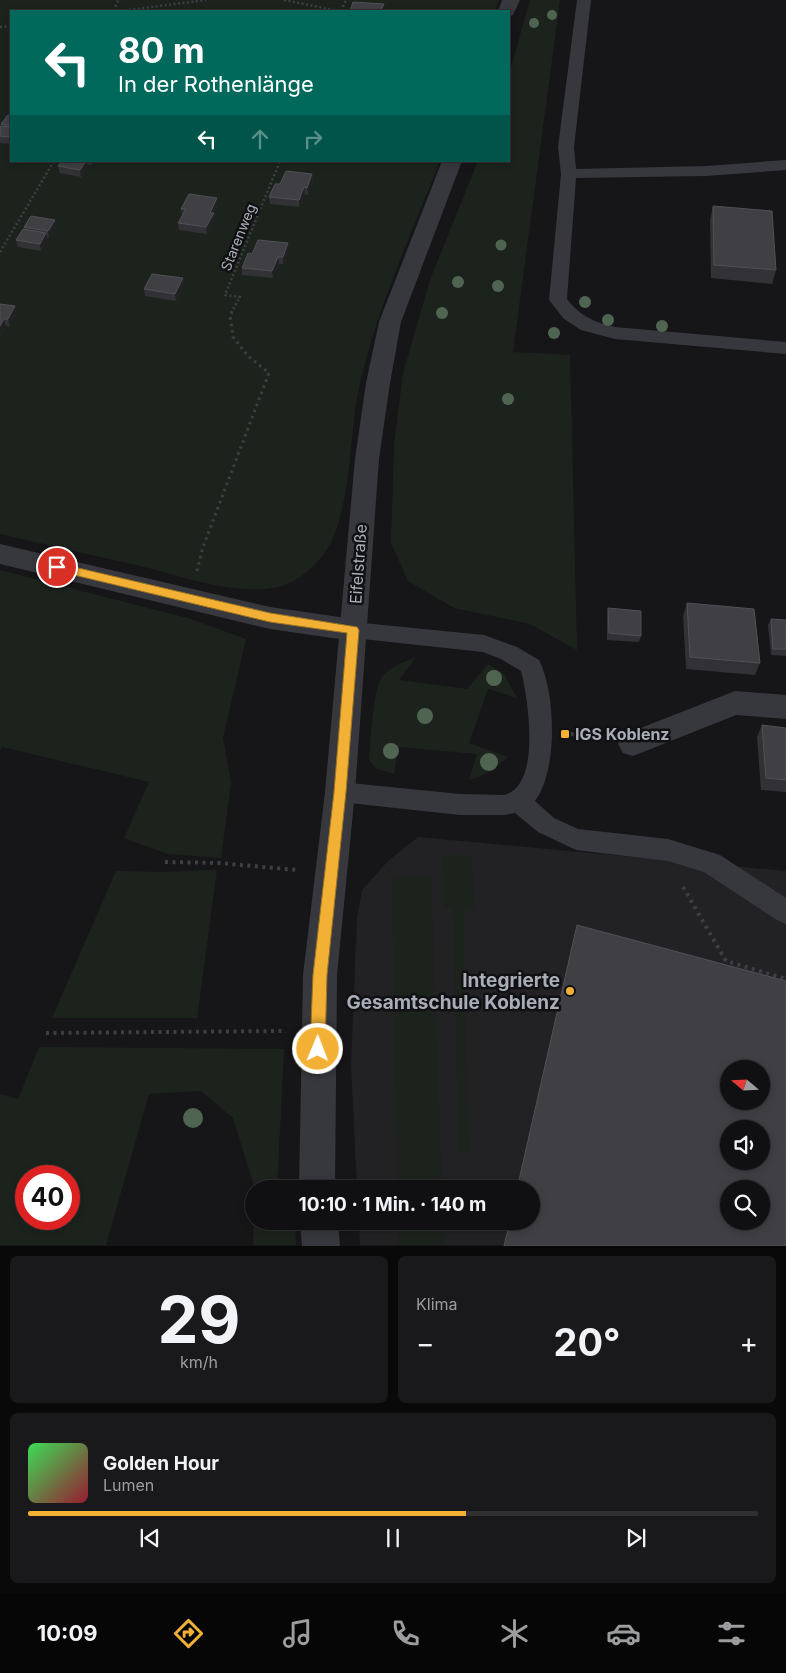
<!DOCTYPE html>
<html lang="de">
<meta charset="utf-8">
<style>
body{margin:0;font-family:Inter,sans-serif;background:#19191b;color:#f1f3f6;height:100vh;display:flex;flex-direction:column;font-size:19px;white-space:nowrap}
*{box-sizing:border-box;margin:0}
p{font-size:16px;color:#9c9d9f}
.icon{flex:none;width:28px;height:28px;fill:none;stroke:currentColor;stroke-width:2;stroke-linecap:round;stroke-linejoin:round}
.map{position:relative;height:1246px;overflow:hidden}
.sheet{display:flex;flex-direction:column;gap:10px;padding:10px;background:#09090a;flex:1}
.sheet>*{flex:none}
.hud{position:absolute;left:10px;top:10px;width:500px;height:152px;border-radius:0px;box-shadow:0 2px 8px #0003,0 0 0 1px #303032;background:#00695c;color:#fff;overflow:hidden}
.needle{width:32px;rotate:289deg}
.fabs{position:absolute;left:720px;top:1060px;display:grid;gap:10px}
.fabs a{display:grid;place-items:center;width:50px;height:50px;border-radius:50%;background:#101012;box-shadow:0 2px 8px #0003,0 0 0 1px #303032;font-size:25px}
.speed{position:absolute;left:15px;top:1165px;display:flex;gap:10px;font-size:25px;font-weight:700;text-align:center}
.speed>*{display:grid;place-content:center;width:65px;height:65px;border-radius:50%;background:#101012;box-shadow:0 2px 8px #0003,0 0 0 1px #303032;line-height:1}
.speed .limit{border:8px solid #d22;background:#fff;color:#111}
.pin{position:absolute;display:grid;place-items:center;width:42px;height:42px;color:#fff;margin:-21px;border:2px solid #fff;border-radius:50%;box-shadow:0 1px 5px #0007}
.me{position:absolute;width:55px;margin:-28px;rotate:1deg;stroke-linejoin:round;filter:drop-shadow(0 0 4px #0008)}
.turn{display:flex;align-items:center;gap:18px;height:105px;padding:0 25px;font-size:22px}
.turn .icon{width:65px;height:65px;stroke-width:2.5}
.turn b{display:block;font-size:35px;line-height:42px}
.lanes{display:flex;align-items:center;height:48px;padding:0 25px;background:#0003;justify-content:center;gap:25px;direction:ltr}
.lanes .off{opacity:.35}
.big{font-size:38px;font-weight:700;line-height:1.1}
.sheet .tile{flex:1;display:flex;flex-direction:column;justify-content:center;gap:8px;min-width:0;padding:0 18px;border-radius:8px;background:#19191b}
.sheet .dial{align-items:center;gap:0}
.dial b{font-size:65px;line-height:1}
.song{display:flex;align-items:center;gap:15px}
.cover{width:60px;height:60px;border-radius:8px;background:linear-gradient(135deg,hsl(130 70% 55%),hsl(350 70% 35%))}
.played{height:5px;border-radius:2px;background:linear-gradient(90deg,#f2b134 60%,#303032 60%)}
.keys{display:flex;justify-content:space-around;direction:ltr}
.heat{display:flex;justify-content:space-between;align-items:center;font-size:28px;direction:ltr}
.sheet .tiles{flex:1;display:grid;gap:10px;grid-template-columns:1fr 1fr}
.tile:last-child{grid-column:span 2}
.trip{position:absolute;left:245px;top:1180px;width:295px;height:50px;border-radius:25px;background:#101012;box-shadow:0 2px 8px #0003,0 0 0 1px #303032;font-weight:700;line-height:50px;text-align:center}
.tabs{display:flex;height:80px;justify-content:space-around;align-items:center;background:#060607;color:#9c9d9f}
.tabs .icon{width:35px;height:35px}
.tabs .on{color:#f2b134}
.tabs b{font-size:22px;color:#f1f3f6}
.map>svg:first-child{display:block}
.built{fill:#222225;fill-rule:evenodd}
.green{fill:#1c231d;fill-rule:evenodd}
.lines{fill:none;stroke-linecap:round;stroke-linejoin:round}
.path-far2{stroke:#3d3f44;stroke-width:2.5;stroke-dasharray:2 2.5;stroke-linecap:butt}
.path-far1{stroke:#3d3f44;stroke-width:3;stroke-dasharray:2.5 4;stroke-linecap:butt}
.path{stroke:#3d3f44;stroke-width:4;stroke-dasharray:3 4.5;stroke-linecap:butt}
.service{fill:#37383d;fill-rule:evenodd}
.minor{fill:#37383d;fill-rule:evenodd}
.tertiary{fill:#37383d;fill-rule:evenodd}
.tree{fill:#506452}
.wall{fill:#323236}
.shaded-wall{fill:#212124}
.building{fill:#3f3f44;stroke:#4f5156;fill-rule:evenodd}
.route{fill:#f2b134;stroke:#9d7322}
.poi-dot{fill:#f2b134;stroke:#111113;stroke-width:2}
.labels{text-anchor:middle;dominant-baseline:central;stroke-width:5;stroke-linejoin:round;paint-order:stroke}
.far-street-label{font-size:14px;fill:#a8adb8;stroke:#111113}
.street-label{font-size:16px;fill:#a8adb8;stroke:#111113}
.poi-label{font-size:16px;font-weight:bold;fill:#a8adb8;stroke:#111113;text-anchor:start}
.near-poi-label{font-size:19px;font-weight:bold;fill:#a8adb8;stroke:#111113;text-anchor:end}
</style>
<div class="map">
<svg width="786" height="1246" viewBox="0 0 786 1246">
<rect width="100%" height="100%" fill="#161618"/>
<path class="built" d="M418,837L786,871V1245H360L359,1221H531V1189H357L351,1064L357,918L362,890L388,861ZM729,1069H761V1101H729ZM729,1129H761V1161H729ZM729,1189H761V1221H729Z"/>
<g class="green">
<path d="M0,0H499L495,11H11V161H440C412,232 380,301 362,375C348,428 354,486 333,538C323,560 302,581 278,587C237,596 184,577 144,567C96,556 48,545 0,534Z"/>
<path d="M530,0H560L513,352L570,355L577,650L530,624L454,608L408,581L391,543L394,445L403,373L430,280L478,161H509V74Z"/>
<path d="M0,570L191,619L246,639L223,738L231,782L221,858L168,854L124,838L149,782L2,747L0,751Z"/>
<path d="M416,657L399,680L467,689L488,664L504,674L517,698L488,689L469,743L508,757C496,768 485,776 469,780L477,754L398,747L394,774L377,769L369,760C371,740 372,696 381,679C387,668 405,662 416,657Z"/>
<path d="M443,855H472L474,908H463L469,1151L459,1152L453,907H444Z"/>
<path d="M217,870L197,1018H52L116,871L163,872Z"/>
<path d="M431,876L442,1189H397L392,877Z"/>
<path d="M39,1047L284,1049L277,1189H255L233,1118L201,1091L149,1094L106,1245H0V1094L18,1099ZM26,1176H69V1219H26Z"/>
<path d="M254,1221H295L296,1245H253Z"/>
<rect x="398" y="1221" width="46" height="24"/>
</g>
<g class="lines">
<g class="path-far2">
<path d="M284,0L339,11"/>
<path d="M114,11L118,0"/>
<path d="M120,11L206,0"/>
<path d="M341,11L346,0"/>
<path d="M0,27L11,26"/>
<path d="M0,252L54,161"/>
<path d="M231,313L240,297L225,295L280,161"/>
</g>
<path class="path-far1" d="M197,571L203,547L269,373L248,356L233,337L230,315L232,312"/>
<g class="path">
<path d="M571,734L602,739"/>
<path d="M165,862L219,863L297,870"/>
<path d="M683,887L726,961L786,979"/>
<path d="M46,1033L283,1031"/>
</g>
<g class="service">
<path d="M577,0H591L574,147L576,169L706,166L786,160V170L706,176L576,178L567,299C580,316 594,322 615,327L786,342V354L615,339L581,330L564,319L549,300L561,174L558,147Z"/>
<path d="M353,622L484,635L517,647L539,660C556,693 558,771 535,801L554,818L578,829L668,839L720,855L786,898V924L777,920L704,872L668,861L576,850L538,832L515,813L504,815H460L340,802L332,799L328,792L332,785L340,782L460,794L504,795C542,786 528,698 521,671L501,659L483,652L353,638L345,636L342,630L345,624Z"/>
</g>
<g class="minor">
<path d="M0,544L270,607L353,619L363,622L367,630L363,638L353,641L270,629L0,564Z"/>
<path d="M735,691L786,695V719L736,715L633,756L623,753L618,744L623,735Z"/>
</g>
<g class="tertiary">
<path d="M502,0H520L513,15L509,16V11H498Z"/>
<path d="M442,161H462L401,322L390,383L379,459L355,792L337,975L335,1189H299L303,975L325,792L355,459L366,383L379,322Z"/>
<path d="M300,1221H338L340,1246H302Z"/>
</g>
</g>
<g class="tree">
<circle cx="552" cy="15" r="5"/>
<circle cx="534" cy="23" r="5"/>
<circle cx="501" cy="245" r="5.5"/>
<circle cx="458" cy="282" r="6"/>
<circle cx="498" cy="286" r="6"/>
<circle cx="585" cy="302" r="6"/>
<circle cx="442" cy="313" r="6"/>
<circle cx="608" cy="320" r="6"/>
<circle cx="662" cy="326" r="6"/>
<circle cx="554" cy="333" r="6"/>
<circle cx="508" cy="399" r="6"/>
<circle cx="494" cy="678" r="8"/>
<circle cx="425" cy="716" r="8"/>
<circle cx="391" cy="751" r="8"/>
<circle cx="489" cy="762" r="9"/>
<circle cx="193" cy="1118" r="10"/>
</g>
<g class="wall">
<path d="M11,115V144L0,143V126H2L1,124Z"/>
<path d="M62,161H94L91,165H88V166L81,177L60,173L58,166Z"/>
<path d="M312,174L313,181L308,195L305,194L299,207L270,204L269,197L280,184Z"/>
<path d="M218,205L214,213L215,220L207,234L179,230L178,223L182,215L181,209Z"/>
<path d="M713,206L776,270L772,284L711,278L710,220Z"/>
<path d="M55,220L56,227L49,238L48,237V240L41,251L18,247L16,240L24,229V227Z"/>
<path d="M289,250L283,264H279L273,278L242,275V268L252,254Z"/>
<path d="M184,285L176,301L145,296L144,289Z"/>
<path d="M0,304L17,313L10,326H6L0,336Z"/>
<path d="M687,603L760,663L755,675L686,669L683,616Z"/>
<path d="M608,608L641,636L639,642L607,640V615Z"/>
<path d="M771,619L786,620V656L771,655L768,625Z"/>
<path d="M762,725L786,728V792L761,790L757,737Z"/>
<path d="M577,925L786,1246H504L509,1221H531V1189H517Z"/>
</g>
<g class="shaded-wall">
<path d="M86,161H87L88,166L81,177L80,170Z"/>
<path d="M312,174L313,181L308,195L307,188Z"/>
<path d="M304,187L305,194L299,207V200Z"/>
<path d="M217,198L218,205L214,213L215,220L207,234L206,227L210,213Z"/>
<path d="M55,220L56,227L49,238L48,231Z"/>
<path d="M46,233L48,240L41,251L40,244Z"/>
<path d="M288,243L289,250L283,264V257Z"/>
<path d="M278,257L279,264L273,278L272,271Z"/>
<path d="M183,278L184,285L176,301L175,294Z"/>
<path d="M15,306L17,313L10,326L8,319Z"/>
<path d="M4,319L6,326L0,336V326Z"/>
</g>
<g class="building">
<path d="M353,2L384,4L381,11H350Z"/>
<path d="M8,115H11V126L1,124Z"/>
<path d="M0,126L11,127V135L9,137L0,136Z"/>
<path d="M62,161H86L80,170L58,166Z"/>
<path d="M286,171L312,174L307,188L304,187L299,200L269,197L275,184H280Z"/>
<path d="M189,194L217,198L210,213H214L206,227L178,223L186,209H181Z"/>
<path d="M713,206L772,211L776,270L714,265Z"/>
<path d="M31,216L55,220L48,231L24,227Z"/>
<path d="M23,229L46,233L40,244L16,240Z"/>
<path d="M258,240L288,243L283,257H278L272,271L242,268L248,253L252,254Z"/>
<path d="M152,274L183,278L175,294L144,289Z"/>
<path d="M0,304L15,306L8,319H4L0,326Z"/>
<path d="M687,603L754,609L760,663L690,657Z"/>
<path d="M608,608L641,611V636L609,633Z"/>
<path d="M771,619L786,620V649H773Z"/>
<path d="M762,725L786,728V780L766,778Z"/>
<path d="M577,925L786,981V1246H504L510,1221H531V1189H517ZM729,1069H761V1101H729ZM729,1129H761V1161H729ZM729,1189H761V1221H729Z"/>
</g>
<path class="route" d="M57,563L270,613L357,627L359,630L346,792L327,975L325,1049L323,1054L318,1056L313,1054L310,1049L313,975L334,792L347,633L270,622L53,570L52,567Z"/>
<g class="poi-dot">
<rect x="560" y="729" width="10" height="10" rx="2.5"/>
<circle cx="570" cy="991" r="5"/>
</g>
<g class="labels">
<g class="far-street-label">
<text transform="translate(238 237) rotate(-68)">Starenweg</text>
</g>
<g class="street-label">
<text transform="translate(358 564) rotate(-86)">Eifelstraße</text>
</g>
<g class="poi-label">
<text x="575" y="734">IGS Koblenz</text>
</g>
<g class="near-poi-label">
<text x="560" y="980">Integrierte<tspan x="560" dy="22">Gesamtschule Koblenz</tspan></text>
</g>
</g>
</svg>
<div class="fabs">
<a><svg class="needle" viewBox="-14 -14 28 28"><path d="M0-13l5 13h-10z" fill="#e53935"/><path d="M0 13l5-13h-10z" fill="#9c9d9f"/></svg></a>
<a><svg class="icon" aria-label="sound" viewBox="0 0 24 24"><path d="M4 9h4l5-4v14l-5-4H4zM17 9q2 3 0 6"/></svg></a>
<a><svg class="icon" aria-label="search" viewBox="0 0 24 24"><circle cx="10" cy="10" r="6"/><path d="M15 15l6 6"/></svg></a>
</div>
<div class="speed"><div class="limit">40</div></div>
<div class="pin" style="left:57px;top:567px;background:#d93025"><svg class="icon" aria-label="arrive" viewBox="0 0 24 24"><path d="M6 21V4h12l-3 4 3 4H6"/></svg></div>
<svg class="me" style="left:318px;top:1049px" viewBox="-20 -20 40 40"><circle r="17" fill="#f2b134" stroke="#fff" stroke-width="3"/><path d="M0-11L8 9 0 5-8 9z" fill="#fff"/></svg>
<div class="trip">10:10 · 1 Min. · 140 m</div>
<div class="hud">
<div class="turn"><svg class="icon" aria-label="left" viewBox="0 0 24 24"><path d="M17 20v-9H6M10 6l-5 5 5 5"/></svg><div><b>80 m</b>In der Rothenlänge</div></div>
<div class="lanes"><svg class="icon" aria-label="left" viewBox="0 0 24 24"><path d="M17 20v-9H6M10 6l-5 5 5 5"/></svg><svg class="icon off" aria-label="ahead" viewBox="0 0 24 24"><path d="M12 20V5M6 11l6-6 6 6"/></svg><svg class="icon off" aria-label="right" viewBox="0 0 24 24"><path d="M7 20v-9h11M14 6l5 5-5 5"/></svg></div>
</div>
</div>
<section class="sheet">
<div class="tiles">
<div class="tile dial"><b>29</b><p>km/h</p></div>
<div class="tile"><p>Klima</p>
<div class="heat"><a>−</a><b class="big">20°</b><a>+</a></div>
</div>
<div class="tile">
<div class="song"><i class="cover"></i><div><b>Golden Hour</b><p>Lumen</p></div></div>
<div class="played"></div>
<div class="keys"><svg class="icon" aria-label="previous" viewBox="0 0 24 24"><path d="M18 5L8 12l10 7zM5 5v14"/></svg><svg class="icon" aria-label="pause" viewBox="0 0 24 24"><path d="M8 5v14M16 5v14"/></svg><svg class="icon" aria-label="next" viewBox="0 0 24 24"><path d="M6 5l10 7-10 7zM19 5v14"/></svg></div>
</div>
</div>
</section>
<nav class="tabs">
<b>10:09</b>
<svg class="icon on" aria-label="directions" viewBox="0 0 24 24"><path d="M12 3l9 9-9 9-9-9zM9 14v-3h6M13 9l2 2-2 2"/></svg>
<svg class="icon" aria-label="music" viewBox="0 0 24 24"><path d="M9 18V5l10-2v13"/><circle cx="6" cy="18" r="3"/><circle cx="16" cy="16" r="3"/></svg>
<svg class="icon" aria-label="phone" viewBox="0 0 24 24"><path d="M5 4h4l2 5-3 2q2 4 5 5l2-3 5 2v4C11 20 4 13 5 4z"/></svg>
<svg class="icon" aria-label="climate" viewBox="0 0 24 24"><path d="M12 3v18M4 7l16 10M4 17L20 7"/></svg>
<svg class="icon" aria-label="car" viewBox="0 0 24 24"><path d="M5 17H2v-5l4-1 3-4h7l3 4 3 1v5h-3M9 17h6M6 11h13"/><circle cx="7" cy="17" r="2"/><circle cx="17" cy="17" r="2"/></svg>
<svg class="icon" aria-label="filters" viewBox="0 0 24 24"><path d="M4 7h16M4 17h16"/><circle cx="9" cy="7" r="2"/><circle cx="15" cy="17" r="2"/></svg>
</nav>
